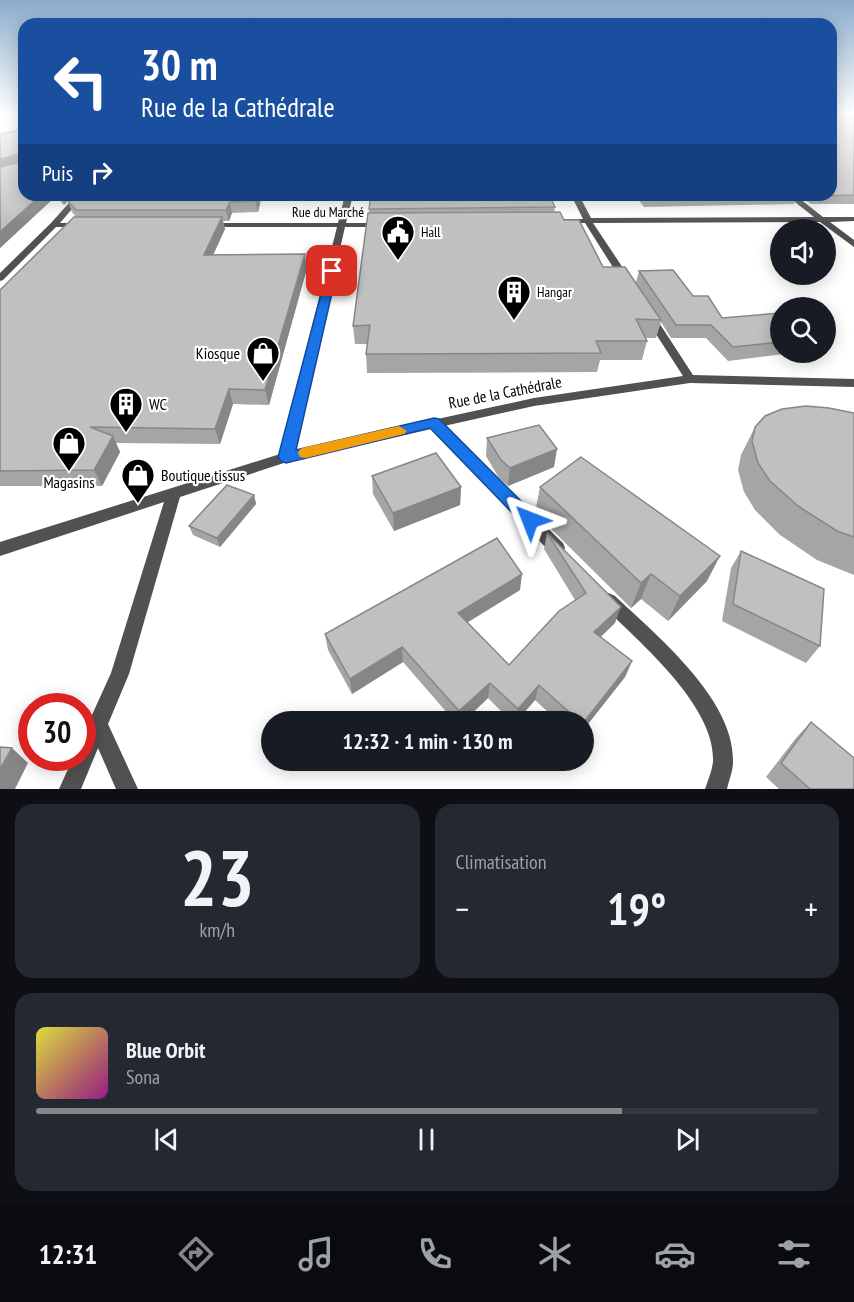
<!DOCTYPE html>
<html lang="fr">
<meta charset="utf-8">
<style>
body{margin:0;font-family:"PT Sans Narrow",sans-serif;background:#242831;color:#f1f3f6;height:100vh;display:flex;flex-direction:column;font-size:22px;white-space:nowrap}
*{box-sizing:border-box;margin:0}
p{font-size:20px;color:#9ea1a6}
.icon{flex:none;width:33px;height:33px;fill:none;stroke:currentColor;stroke-width:2;stroke-linecap:round;stroke-linejoin:round}
.map{position:relative;height:789px;overflow:hidden}
.drawer{display:flex;flex-direction:column;gap:15px;padding:15px;background:#0d0f14;flex:1}
.drawer>*{flex:none}
.banner{position:absolute;left:18px;top:18px;width:819px;height:183px;border-radius:18px;box-shadow:0 3px 15px #0003;background:#1a4fa0;color:#fff;overflow:hidden}
.tools{position:absolute;left:770px;top:219px;display:grid;gap:12px}
.tools a{display:grid;place-items:center;width:66px;height:66px;border-radius:50%;background:#171b24;box-shadow:0 3px 15px #0003;font-size:30px}
.speed{position:absolute;left:18px;top:693px;display:flex;gap:12px;font-size:30px;font-weight:700;text-align:center}
.speed>*{display:grid;place-content:center;width:78px;height:78px;border-radius:50%;background:#171b24;box-shadow:0 3px 15px #0003;line-height:1}
.speed .limit{border:9px solid #d22;background:#fff;color:#111}
.pin{position:absolute;display:grid;place-items:center;width:51px;height:51px;color:#fff;margin:-26px;border-radius:12px;box-shadow:0 3px 9px #0006}
.me{position:absolute;width:66px;margin:-33px;rotate:315deg;stroke-linejoin:round;filter:drop-shadow(0 0 4px #0008)}
.turn{display:flex;align-items:center;gap:21px;height:126px;padding:0 24px;font-size:27px}
.turn .icon{width:78px;height:78px;stroke-width:2.5}
.turn b{display:block;font-size:42px;line-height:51px}
.then{display:flex;align-items:center;height:57px;padding:0 24px;background:#0003;gap:12px;font-size:22px}
.big{font-size:45px;font-weight:800;line-height:1.1}
.drawer .card{flex:1;display:flex;flex-direction:column;justify-content:center;gap:9px;min-width:0;padding:0 21px;border-radius:18px;background:#242831}
.drawer .dial{align-items:center;gap:0}
.dial b{font-size:78px;line-height:1}
.song{display:flex;align-items:center;gap:18px}
.cover{width:72px;height:72px;border-radius:9px;background:linear-gradient(135deg,hsl(60 70% 55%),hsl(310 70% 35%))}
.played{height:6px;border-radius:3px;background:linear-gradient(90deg,#858687 75%,#363941 75%)}
.keys{display:flex;justify-content:space-around;direction:ltr}
.heat{display:flex;justify-content:space-between;align-items:center;font-size:33px;direction:ltr}
.drawer .tiles{flex:1;display:grid;gap:15px;grid-template-columns:1fr 1fr}
.card:last-child{grid-column:span 2}
.trip{position:absolute;left:261px;top:711px;width:333px;height:60px;border-radius:30px;background:#171b24;box-shadow:0 3px 15px #0003;font-weight:800;line-height:60px;text-align:center}
.menu{display:flex;height:96px;justify-content:space-around;align-items:center;background:#090b0e;color:#9ea1a6}
.menu .icon{width:42px;height:42px}
.menu .active{color:#858687}
.menu b{font-size:27px;color:#f1f3f6}
.map>svg:first-child{display:block}
.lines{fill:none;stroke-linecap:round;stroke-linejoin:round}
.street{fill:#515151;fill-rule:evenodd}
.wall{fill:#a5a5a5}
.shaded-wall{fill:#868686}
.building{fill:#c0c0c0;stroke:#868686;stroke-width:1.5}
.route{fill:#1a73e8;stroke:#114b97;stroke-width:1.5}
.slow{fill:#f59e0b}
.labels{text-anchor:middle;dominant-baseline:central;stroke-width:4.5;stroke-linejoin:round;paint-order:stroke}
.far-street-label{font-size:14px;fill:#000;stroke:#fff}
.far-poi-label{font-size:14px;fill:#000;stroke:#fff;text-anchor:start}
.poi-label{font-size:16px;fill:#000;stroke:#fff;text-anchor:start}
.street-label{font-size:16px;fill:#000;stroke:#fff}
</style>
<div class="map">
<svg width="854" height="789" viewBox="0 0 854 789">
<rect width="100%" height="100%" fill="#fff"/>
<g class="lines">
<g class="street">
<path d="M76,195H84L60,223H80L84,225L83,227H56L3,280L0,281V273L51,223Z"/>
<path d="M345,195H353L346,223H383L387,225L383,227H345L294,450L534,398L683,376L645,317L650,314L654,315L693,375L854,379V387L690,383L534,406L444,426L563,543L565,548L563,553L557,555L551,553L431,429L287,462L180,497L129,674L108,724L138,789H116L98,748L81,789H59L73,758H82V737L111,673L164,502L0,556V542L280,454L337,227H208L204,225L208,223H338Z"/>
<path d="M571,195H579L591,218L814,217L786,195H795L823,217H854V221L830,222L854,240V247L820,222L593,223L631,280L626,283L621,280L585,223H565L561,221L565,219H583Z"/>
<path d="M609,593L615,596C656,635 735,699 733,762C733,771 729,780 727,789H705C708,780 712,771 713,762C716,706 640,643 603,606L601,601L603,596Z"/>
</g>
</g>
<g class="wall">
<path d="M854,113V204H811L799,195H831Z"/>
<path d="M24,129V195H73L64,205L56,196L0,248Z"/>
<path d="M262,195L258,212L232,213L229,221H223L225,229L213,255L307,268L269,405L233,404L220,444L116,443L120,452L102,486H0V290L76,217L72,212L68,201Z"/>
<path d="M635,195H796L798,196L794,204L644,207Z"/>
<path d="M555,207L554,212L564,220L603,267L636,282L639,271L693,296L722,318L780,313V352H800L728,361L706,338H671L661,322L656,338H645L647,341L642,360H600L597,372L367,373L366,354L367,344H355L353,326L369,213V209Z"/>
<path d="M854,413V575L817,560L780,535L755,510L744,492L738,470L741,455L755,427Z"/>
<path d="M487,438L554,467L508,486L499,478L486,456Z"/>
<path d="M372,476L461,487L460,505L394,531L373,494Z"/>
<path d="M540,487L707,581L668,621L641,599L631,608L535,513Z"/>
<path d="M254,495L256,504L220,547L193,535L189,526Z"/>
<path d="M547,533L615,623L601,637L632,661L625,677L584,729V722H559L535,700L516,722H512L488,698L463,722H455L403,662L352,694L328,650L325,634L520,590L467,622L509,665L575,600L544,549Z"/>
<path d="M741,551L820,646L806,663L722,621L731,568Z"/>
<path d="M811,722L854,789H779L766,777L796,738Z"/>
</g>
<g class="shaded-wall">
<path d="M19,154L23,164L0,170V159Z"/>
<path d="M41,195H55L56,196L0,248V232Z"/>
<path d="M60,195H73L64,205Z"/>
<path d="M257,195H262L258,212L255,201Z"/>
<path d="M230,202L232,213L229,221L226,210Z"/>
<path d="M222,217L225,229L207,268L204,255Z"/>
<path d="M305,254L307,268L269,405L265,390Z"/>
<path d="M229,389L233,404L220,444L215,429Z"/>
<path d="M113,436L120,452L102,486L94,470Z"/>
<path d="M557,449L554,467L508,486L510,468Z"/>
<path d="M461,487L460,505L394,531L393,513Z"/>
<path d="M254,495L256,504L220,547L217,538Z"/>
<path d="M720,556L707,581L668,621L680,596Z"/>
<path d="M522,574L520,590L457,629L458,613Z"/>
<path d="M651,574L641,599L631,608L641,583Z"/>
<path d="M621,607L615,623L589,647L594,632Z"/>
<path d="M402,647L403,662L352,694L350,679Z"/>
<path d="M632,661L625,677L584,729V722Z"/>
<path d="M490,683L488,698L463,722H459V711Z"/>
<path d="M539,685L535,700L516,722H515L518,709Z"/>
<path d="M12,748L28,763L15,789H0V769Z"/>
</g>
<g class="building">
<path d="M831,113H854V195L814,196L813,195H831Z"/>
<path d="M24,129V195H41L0,232V167L20,162L22,156L19,154L0,159V134Z"/>
<path d="M74,195H257L255,201L230,202L226,210H76L68,201Z"/>
<path d="M371,195H549L555,207L369,209Z"/>
<path d="M643,195H796L798,196L646,199Z"/>
<path d="M560,212L564,220H579L603,267H625L661,320L636,319L647,341H596L601,353L366,354L370,325L353,326L368,213Z"/>
<path d="M74,217H222L204,255L305,254L265,390L229,389L215,429L90,427L113,436L94,470L0,471V290Z"/>
<path d="M673,270L693,296H708L722,318L780,313V342L733,347L711,325H676L639,271Z"/>
<path d="M806,406L829,408L854,413V537L837,531L798,506L770,481L758,463L752,441L755,427L765,416L782,409Z"/>
<path d="M539,425L557,449L510,468L501,460L487,438Z"/>
<path d="M436,453L461,487L393,513L372,476Z"/>
<path d="M581,457L720,556L680,596L651,574L641,583L540,487Z"/>
<path d="M227,485L254,495L217,538L189,526Z"/>
<path d="M547,533L621,607L594,632L632,661L584,722H580L539,685L518,709L490,683L459,711L402,647L350,679L325,634L497,538L522,574L458,613L509,665L559,611L586,593Z"/>
<path d="M741,551L824,589L820,646L733,604Z"/>
<path d="M811,722L854,758V789H810L781,763Z"/>
<path d="M0,747L12,748L0,769Z"/>
</g>
<linearGradient id="sky" x2="0" y2="1"><stop stop-color="#8baccb"/><stop offset="0.51" stop-color="#fff"/><stop offset="1" stop-color="#fff" stop-opacity="0"/></linearGradient>
<rect width="854" height="223" fill="url(#sky)"/>
<path class="route" d="M332,268L337,271L296,450L434,418L439,419L536,516L538,520L536,525L530,527L524,525L430,428L286,463L281,461L278,457L327,271Z"/>
<path class="slow" d="M399,426L407,431L404,434L306,458L300,457L298,453L300,449L306,447Z"/>
<defs>
<symbol id="civic-pin" viewBox="-11 -11 22 30"><path d="M0 17L-7.5 6A9.5 9.5 0 1 1 7.5 6Z" fill="#000" stroke="#fff"/><path d="M-.6-6.5H3V-4.5H.6V-3L4-1V1h2V6H-6V1h2V-1L-.6-3ZM-1.2 2.5V6h2.4V2.5Z" fill="#fff"/></symbol>
<symbol id="building-pin" viewBox="-11 -11 22 30"><path d="M0 17L-7.5 6A9.5 9.5 0 1 1 7.5 6Z" fill="#000" stroke="#fff"/><path d="M-4-6H4V6H1V3H-1V6H-4ZM-2.5-4.3h1.7v1.8h-1.7ZM.8-4.3h1.7v1.8H.8ZM-2.5-1h1.7V.8h-1.7ZM.8-1h1.7V.8H.8Z" fill="#fff"/></symbol>
<symbol id="shop-pin" viewBox="-11 -11 22 30"><path d="M0 17L-7.5 6A9.5 9.5 0 1 1 7.5 6Z" fill="#000" stroke="#fff"/><path d="M-5-2.5h2.3a2.7 3.5 0 0 1 5.4 0H5L5.5 6h-11ZM-1.5-2.5h3a1.5 2.3 0 0 0-3 0Z" fill="#fff"/></symbol>
</defs>
<g fill-rule="evenodd">
<use href="#civic-pin" x="379" y="213" width="38" height="52"/>
<use href="#building-pin" x="495" y="273" width="38" height="52"/>
<use href="#shop-pin" x="244" y="334" width="38" height="52"/>
<use href="#building-pin" x="107" y="385" width="38" height="52"/>
<use href="#shop-pin" x="50" y="424" width="38" height="52"/>
<use href="#shop-pin" x="119" y="456" width="38" height="52"/>
</g>
<g class="labels">
<g class="far-street-label">
<text x="328" y="212">Rue du Marché</text>
</g>
<g class="far-poi-label">
<text x="421" y="232">Hall</text>
<text x="537" y="292">Hangar</text>
</g>
<g class="poi-label">
<text x="240" y="353" text-anchor="end">Kiosque</text>
<text x="149" y="404">WC</text>
<text x="161" y="475">Boutique tissus</text>
<text x="69" y="482" text-anchor="middle">Magasins</text>
</g>
<g class="street-label">
<text transform="translate(505 392) rotate(-11)">Rue de la Cathédrale</text>
</g>
</g>
</svg>
<div class="tools">
<a><svg class="icon" aria-label="sound" viewBox="0 0 24 24"><path d="M4 9h4l5-4v14l-5-4H4zM17 9q2 3 0 6"/></svg></a>
<a><svg class="icon" aria-label="search" viewBox="0 0 24 24"><circle cx="10" cy="10" r="6"/><path d="M15 15l6 6"/></svg></a>
</div>
<div class="speed"><div class="limit">30</div></div>
<div class="pin" style="left:332px;top:271px;background:#d93025"><svg class="icon" aria-label="arrive" viewBox="0 0 24 24"><path d="M6 21V4h12l-3 4 3 4H6"/></svg></div>
<svg class="me" style="left:530px;top:520px" viewBox="-20 -20 40 40"><path d="M0-17L14 15 0 8-14 15z" fill="#1a73e8" stroke="#fff" stroke-width="4"/></svg>
<div class="trip">12:32 · 1 min · 130 m</div>
<div class="banner">
<div class="turn"><svg class="icon" aria-label="left" viewBox="0 0 24 24"><path d="M17 20v-9H6M10 6l-5 5 5 5"/></svg><div><b>30 m</b>Rue de la Cathédrale</div></div>
<div class="then">Puis<svg class="icon" aria-label="right" viewBox="0 0 24 24"><path d="M7 20v-9h11M14 6l5 5-5 5"/></svg></div>
</div>
</div>
<section class="drawer">
<div class="tiles">
<div class="card dial"><b>23</b><p>km/h</p></div>
<div class="card"><p>Climatisation</p>
<div class="heat"><a>−</a><b class="big">19°</b><a>+</a></div>
</div>
<div class="card">
<div class="song"><i class="cover"></i><div><b>Blue Orbit</b><p>Sona</p></div></div>
<div class="played"></div>
<div class="keys"><svg class="icon" aria-label="previous" viewBox="0 0 24 24"><path d="M18 5L8 12l10 7zM5 5v14"/></svg><svg class="icon" aria-label="pause" viewBox="0 0 24 24"><path d="M8 5v14M16 5v14"/></svg><svg class="icon" aria-label="next" viewBox="0 0 24 24"><path d="M6 5l10 7-10 7zM19 5v14"/></svg></div>
</div>
</div>
</section>
<nav class="menu">
<b>12:31</b>
<svg class="icon active" aria-label="directions" viewBox="0 0 24 24"><path d="M12 3l9 9-9 9-9-9zM9 14v-3h6M13 9l2 2-2 2"/></svg>
<svg class="icon" aria-label="music" viewBox="0 0 24 24"><path d="M9 18V5l10-2v13"/><circle cx="6" cy="18" r="3"/><circle cx="16" cy="16" r="3"/></svg>
<svg class="icon" aria-label="phone" viewBox="0 0 24 24"><path d="M5 4h4l2 5-3 2q2 4 5 5l2-3 5 2v4C11 20 4 13 5 4z"/></svg>
<svg class="icon" aria-label="climate" viewBox="0 0 24 24"><path d="M12 3v18M4 7l16 10M4 17L20 7"/></svg>
<svg class="icon" aria-label="car" viewBox="0 0 24 24"><path d="M5 17H2v-5l4-1 3-4h7l3 4 3 1v5h-3M9 17h6M6 11h13"/><circle cx="7" cy="17" r="2"/><circle cx="17" cy="17" r="2"/></svg>
<svg class="icon" aria-label="filters" viewBox="0 0 24 24"><path d="M4 7h16M4 17h16"/><circle cx="9" cy="7" r="2"/><circle cx="15" cy="17" r="2"/></svg>
</nav>
